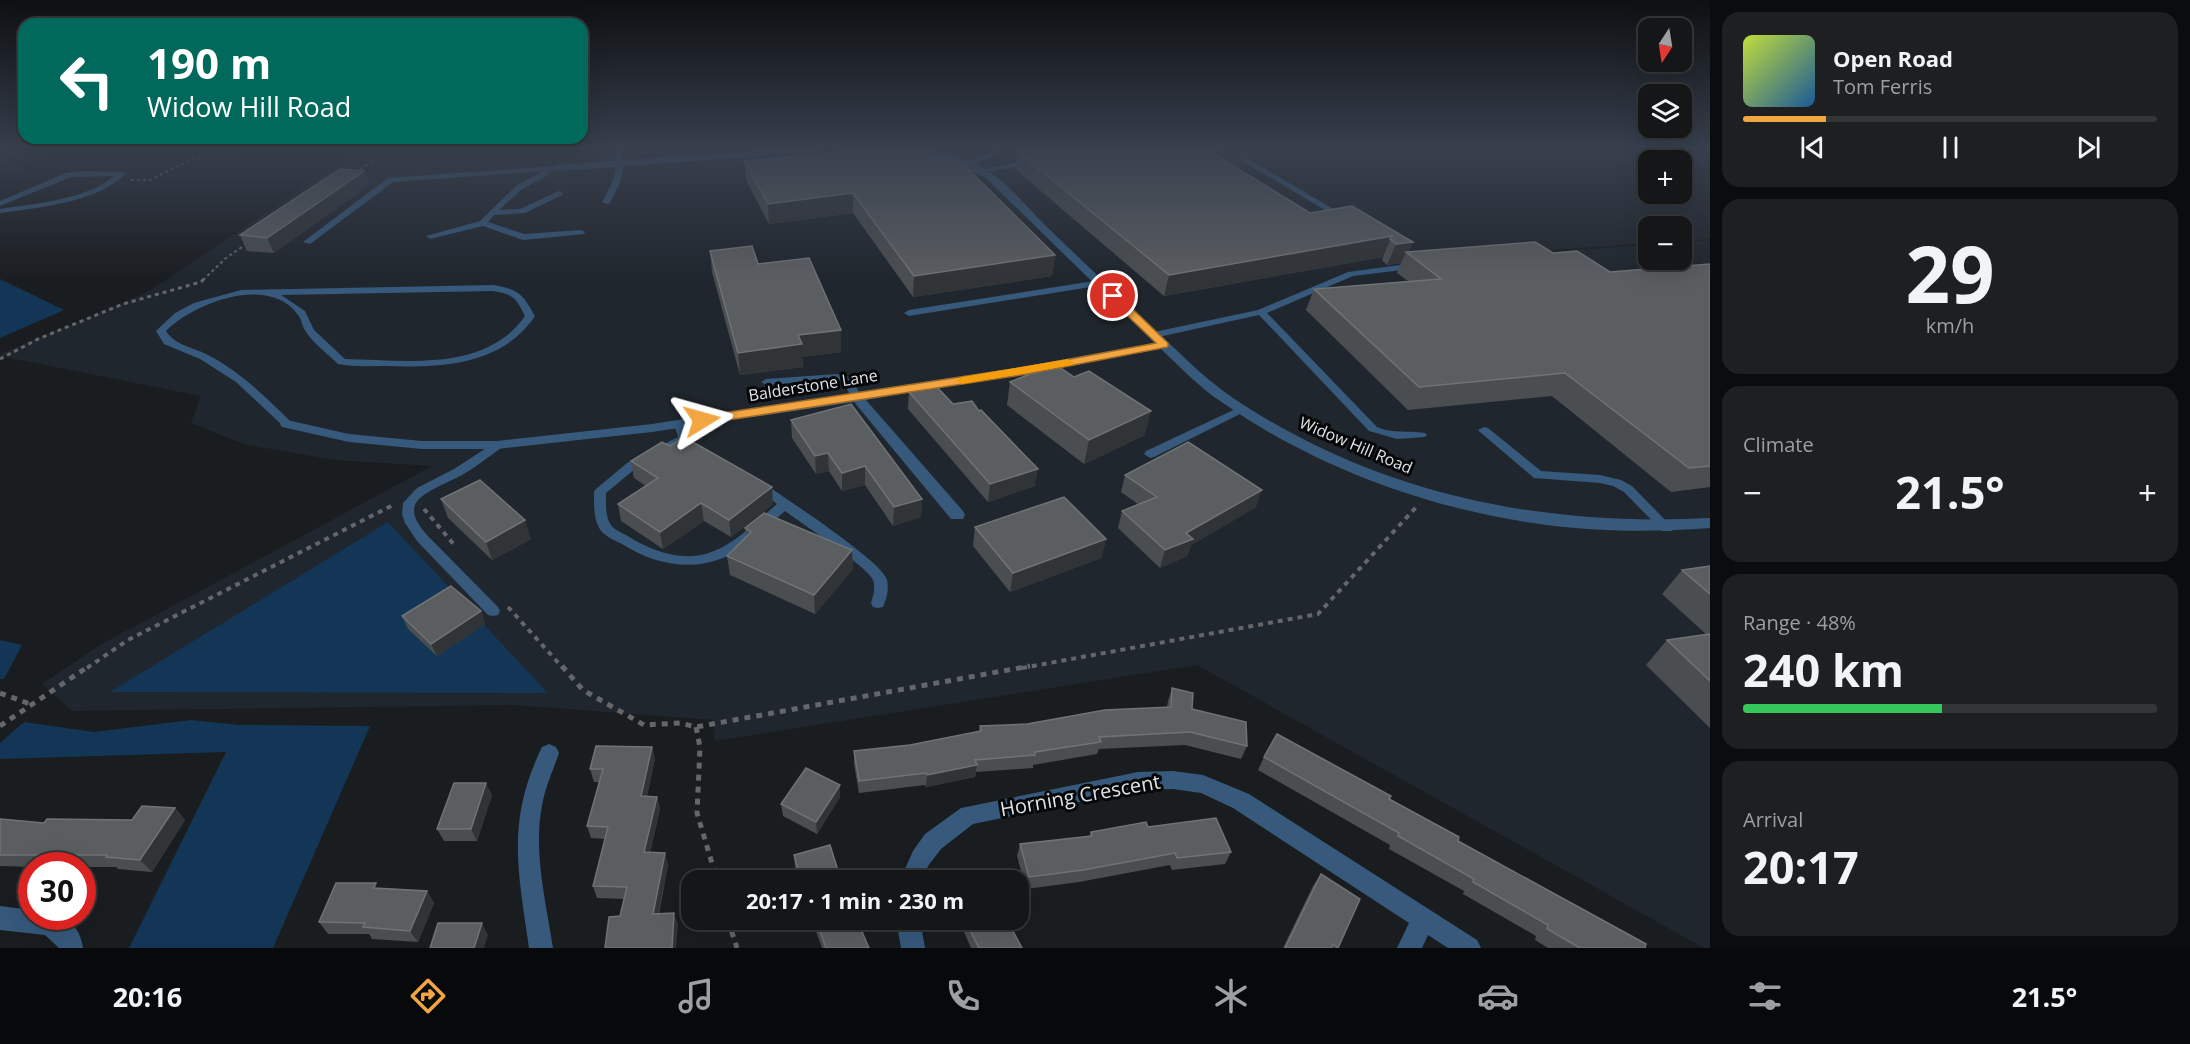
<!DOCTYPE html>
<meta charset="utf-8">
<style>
body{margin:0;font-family:"Open Sans",sans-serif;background:#1d1f21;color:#f1f3f6;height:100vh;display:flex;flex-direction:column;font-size:22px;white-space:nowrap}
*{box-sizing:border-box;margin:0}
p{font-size:20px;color:#9d9fa2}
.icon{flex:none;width:33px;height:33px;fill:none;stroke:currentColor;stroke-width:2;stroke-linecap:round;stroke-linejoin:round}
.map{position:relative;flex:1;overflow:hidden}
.drawer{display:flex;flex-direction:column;gap:12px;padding:12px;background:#0b0c0d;width:480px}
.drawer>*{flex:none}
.banner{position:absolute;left:18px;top:18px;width:570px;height:126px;border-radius:18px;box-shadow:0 6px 24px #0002,0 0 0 2px #333537;background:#00695c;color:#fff;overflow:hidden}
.needle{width:39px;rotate:192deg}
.controls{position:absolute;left:1638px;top:18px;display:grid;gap:12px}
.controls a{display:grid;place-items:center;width:54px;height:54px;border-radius:12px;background:#141618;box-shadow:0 6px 24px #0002,0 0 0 2px #333537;font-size:30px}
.speed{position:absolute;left:18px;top:852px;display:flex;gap:12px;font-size:30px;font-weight:700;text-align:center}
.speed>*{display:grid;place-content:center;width:78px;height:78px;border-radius:50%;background:#141618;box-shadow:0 6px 24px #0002,0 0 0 2px #333537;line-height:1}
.speed .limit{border:9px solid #d22;background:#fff;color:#111}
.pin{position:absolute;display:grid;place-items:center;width:51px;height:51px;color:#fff;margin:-26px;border:3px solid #fff;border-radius:50%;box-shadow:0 2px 6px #0007}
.me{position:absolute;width:66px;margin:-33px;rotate:82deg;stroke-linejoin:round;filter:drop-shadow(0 0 4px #0008)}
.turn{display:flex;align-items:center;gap:21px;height:126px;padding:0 30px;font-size:27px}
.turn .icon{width:78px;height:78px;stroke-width:2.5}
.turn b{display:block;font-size:42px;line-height:51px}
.big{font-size:45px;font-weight:700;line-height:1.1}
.drawer .widget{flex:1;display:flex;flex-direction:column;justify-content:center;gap:9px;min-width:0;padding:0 21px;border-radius:18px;background:#1d1f21}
.drawer .dial{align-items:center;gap:0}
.dial b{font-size:78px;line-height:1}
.song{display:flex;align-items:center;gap:18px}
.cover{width:72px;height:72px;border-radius:9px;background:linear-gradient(135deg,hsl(70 70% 55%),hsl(210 70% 35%))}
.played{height:6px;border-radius:3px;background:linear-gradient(90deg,#f2a541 20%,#333537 20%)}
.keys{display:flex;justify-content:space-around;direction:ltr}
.heat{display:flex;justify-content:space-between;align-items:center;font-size:33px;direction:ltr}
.charge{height:9px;border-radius:4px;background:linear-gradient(90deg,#34c759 48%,#333537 0)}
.trip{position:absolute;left:681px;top:870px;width:348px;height:60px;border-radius:18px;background:#141618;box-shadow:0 6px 24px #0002,0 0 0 2px #333537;font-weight:700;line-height:60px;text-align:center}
.dock{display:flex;height:96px;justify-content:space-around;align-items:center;background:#08090a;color:#9d9fa2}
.dock .icon{width:42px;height:42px}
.dock .current{color:#f2a541}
.dock b{font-size:27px;color:#f1f3f6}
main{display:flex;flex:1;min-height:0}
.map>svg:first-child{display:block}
.built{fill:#20262d;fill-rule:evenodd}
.green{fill:#133656}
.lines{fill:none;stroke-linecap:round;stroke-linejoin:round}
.path-far3{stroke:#646669;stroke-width:2;stroke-dasharray:3 3;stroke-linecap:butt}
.path-far2{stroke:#646669;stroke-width:3;stroke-dasharray:4 4;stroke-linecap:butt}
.path-far1{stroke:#646669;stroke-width:4;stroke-dasharray:5 5;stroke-linecap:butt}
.path{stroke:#646669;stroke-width:5;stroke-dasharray:6 6;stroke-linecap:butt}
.service{fill:#36597c;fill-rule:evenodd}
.minor{fill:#36597c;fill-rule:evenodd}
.wall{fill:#4b4e51}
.shaded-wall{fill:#313437}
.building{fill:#5b5e61;stroke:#707375;stroke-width:1.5}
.route{fill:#f2a541;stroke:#9d6b2a;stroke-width:1.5}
.slow{fill:#f59e0b}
.labels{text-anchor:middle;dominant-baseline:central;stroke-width:6;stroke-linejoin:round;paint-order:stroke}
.street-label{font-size:16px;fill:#e0e2e4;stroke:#060708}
.near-street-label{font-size:20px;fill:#e0e2e4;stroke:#060708}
</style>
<main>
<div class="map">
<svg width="1710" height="948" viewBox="0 0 1710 948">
<rect width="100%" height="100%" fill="#1a1d20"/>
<path class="built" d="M365,147H1710V239L1682,241V226H1648V243L1428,259L1430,261L1648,245V260H1682V242L1710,240V948H1704L1197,665L715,741L713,720L514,705L72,711L42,684L100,645L432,466L334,460L243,444L191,423L201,396L0,356V354L146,293ZM1648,160H1682V194H1648Z"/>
<g class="green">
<path d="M0,279L64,310L0,338Z"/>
<path d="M388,522L548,693L110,692Z"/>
<path d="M0,640L22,645L4,679H0Z"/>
<path d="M191,720L240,725L370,726L273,948H129L226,752L0,759V743L24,722L94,732Z"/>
</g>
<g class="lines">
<g class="path-far3">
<path d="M355,173L394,147"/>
<path d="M131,180H150L194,158L277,147"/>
<path d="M203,280L226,258L248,243"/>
</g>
<path class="path-far2" d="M0,359L38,339L123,304L201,282L205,278"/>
<g class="path-far1">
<path d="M424,509L456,547"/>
<path d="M508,607L563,668"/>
<path d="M87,668L128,640L393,505"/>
<path d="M1022,668L1318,614L1419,504"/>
</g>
<g class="path">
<path d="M562,666L583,690L644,725L680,723L696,727L1030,666"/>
<path d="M0,693L30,704"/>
<path d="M0,726L89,666"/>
<path d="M696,727L700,747L697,813L717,880"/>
<path d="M728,920L737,948"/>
</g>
<g class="service">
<path d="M613,147H621C627,170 621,184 609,204H606L602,202C613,183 620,169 613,147Z"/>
<path d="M750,147H756L758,155H752Z"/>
<path d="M1003,147H1040C1034,151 1018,151 1012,147L971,166L964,164Z"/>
<path d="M1219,147H1228L1347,217L1340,219Z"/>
<path d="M1029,160L1033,162L1032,164L980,173L976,171Z"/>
<path d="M557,166H560V170L546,171L549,173L548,175L521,190L499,210L520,209L559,191L563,193L562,195L525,213L494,215L488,222L524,234L581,230L585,232L584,234L523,240L483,226L430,239L426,236L480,221L516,186L543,171L393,182L310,244L303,242L388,178Z"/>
<path d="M84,171L121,172L125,174C99,202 37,208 0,213V209C33,204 89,199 114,176L71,177L0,206V201L66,173Z"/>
<path d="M1415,263L1418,264V268L1353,276L1267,313L1377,427C1393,434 1408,430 1425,433L1427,435L1425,437L1397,439L1369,431L1259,315L1154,338L1149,335L1154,332L1258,310L1348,272Z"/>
<path d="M1100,280L1105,283L1103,285L909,316L904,313L909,310Z"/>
<path d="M493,285C518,289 523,294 535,316C502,366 438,368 384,366C370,366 353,367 338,364C328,354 314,344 306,332C302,327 302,320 298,315C269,274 194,303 166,331C175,345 192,347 206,354C239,370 265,397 291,422L293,424L291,426H283L236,382L200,359L164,344L156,331L175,313L194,303L241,290ZM493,291C513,294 516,298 525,316C485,373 405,360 345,359L314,330L305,311L281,295Z"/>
<path d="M837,374L850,377L862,397L861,399H853L842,381L837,380L766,385L761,382L766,379Z"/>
<path d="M1242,406L1248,409L1246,411L1154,457L1150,458L1144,454L1146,451Z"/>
<path d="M680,421L686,424L690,438L688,440L635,469L606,493C606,503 605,517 611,525C614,530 621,532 626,535C652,551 683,564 714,551C738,541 757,521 777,504L755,487L757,484H765C786,499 882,561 887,580C889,589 887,598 883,607L878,608L873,607L871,603C873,597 876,587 873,580C867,566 801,523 785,511C766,528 746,548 723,558C688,572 652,563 622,544C615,541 607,537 602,532C593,521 594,505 594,492L596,489L627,463L678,437L674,424Z"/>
<path d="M1484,427L1488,428L1541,471L1600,475L1621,480L1632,486L1673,528L1672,531H1662L1624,492L1613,486L1600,483L1534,478L1480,432L1478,430Z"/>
<path d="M497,441L501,442L503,445L501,448C488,457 476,467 462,475C450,482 420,492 415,505C411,516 420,527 427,535L498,607L500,611L498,615L493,616L488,615L417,541L405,523L402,514L403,503L417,488L454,469Z"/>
</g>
<g class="minor">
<path d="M806,147H845L841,150L557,171L552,168L557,165Z"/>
<path d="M904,147C934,147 965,155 991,173C1011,187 1028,208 1045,225C1079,258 1114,291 1149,324C1176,349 1202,377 1233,398C1377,494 1539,527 1710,518V528C1669,531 1629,532 1588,529C1460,520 1328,476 1223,403C1200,388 1181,368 1161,349L866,400L963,511L965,515L963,519H951L854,402L652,432L497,449H422L349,442L282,427L280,424L287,420L349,434L422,441H497L652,424L1027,366L1155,343L986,178L947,159Z"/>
<path d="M549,744L556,747L559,753C553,771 545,787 542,806C533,852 546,902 553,948H529C518,870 506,821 542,747Z"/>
<path d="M1173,771L1203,775L1249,794L1477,940L1481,948H1448L1428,935L1422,948H1397L1409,923L1233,808L1201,793L1173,789L1138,790L973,824L941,849L928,866L922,880H900L913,851L925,834L961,808L1138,772Z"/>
<path d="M0,906L32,910V916C57,916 79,917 83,948H59L45,935L0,930Z"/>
<path d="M896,920H920L925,948H901Z"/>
</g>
</g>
<g class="wall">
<path d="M1043,147H1246L1241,165L1233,166L1310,213L1413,242L1409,251L1553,253L1610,272L1710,264V487L1671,492L1552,396L1408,410L1306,310L1314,289L1408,281L1397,273L1401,263L1387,265L1382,260L1383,257L1164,296L1015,169L1017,151Z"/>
<path d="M893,151L936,158L1055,255L1052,276L913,297L853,213L769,224L746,180L744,161Z"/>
<path d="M364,171L369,185L274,253L247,251L240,235Z"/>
<path d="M710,251L841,352L802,357L803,367L740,375L712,272Z"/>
<path d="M1010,382L1145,435L1084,464L1007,405Z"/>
<path d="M909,392L953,404L1035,486L988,502L908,409Z"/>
<path d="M791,420L922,499L921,517L893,526L865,485L842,491L829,471L816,474L792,438Z"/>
<path d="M631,461L773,504L731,537L704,521L663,549L621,521L618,504L646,486L634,478Z"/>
<path d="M1125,475L1256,507L1191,545L1187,556L1160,568L1118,528L1122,511L1138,504L1121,492Z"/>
<path d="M441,499L531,539L492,560L448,518Z"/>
<path d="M975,527L1106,539L1101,558L1010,592L973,546Z"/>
<path d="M745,528L852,550L853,569L815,614L730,575L727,556L746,537Z"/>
<path d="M1710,566V728L1646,665L1667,640L1707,635L1662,594L1682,570Z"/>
<path d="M481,611L485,624L437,656L408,629L402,616Z"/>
<path d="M1172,688L1192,709L1247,746L1241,759L1185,745L1099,749L1097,754L1033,765V768L976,772L975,777L926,787L925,785L859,793L854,764V751L910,745L979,731L980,726L1027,724L1167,707L1168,701Z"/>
<path d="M652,747L655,759L647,796L657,797L660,809L650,852L668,865L659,914L678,924L620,916L624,899L597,898L593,886L605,839L591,838L587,826L599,782H594L590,769Z"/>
<path d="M1264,757L1389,799L1458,841L1645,948H1548L1535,940L1536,936L1463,894L1464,891L1389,849L1390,845L1258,770Z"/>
<path d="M492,795L477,841H444L437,829Z"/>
<path d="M840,797L817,834L783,816L781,804Z"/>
<path d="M175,808L185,820L152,872L118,869L116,867H82V866H32V867L0,866V819L44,823L132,820Z"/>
<path d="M1148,827L1231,852L1225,864L1172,870L1170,865L1079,882L1026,889L1017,856L1020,844L1089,836L1091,832Z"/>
<path d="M794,855L841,880H799L795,867Z"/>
<path d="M1321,874L1360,899L1338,948H1283L1313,886Z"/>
<path d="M380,888L427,891L434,903L418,942L372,939L369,934H328L319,922Z"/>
<path d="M812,920H857L869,948H822Z"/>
<path d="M960,920H1007L1022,948H971L960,923Z"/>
</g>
<g class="shaded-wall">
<path d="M1241,147H1246L1241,165L1205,170L1209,151Z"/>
<path d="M364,171L369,185L274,253L267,238Z"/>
<path d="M853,193V213L769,224L768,204Z"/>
<path d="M1392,236L1383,257L1164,296L1169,275Z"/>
<path d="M1413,242L1408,254L1406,252L1401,263L1387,265L1396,244Z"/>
<path d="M1055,255L1052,276L913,297L914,276Z"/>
<path d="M841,330V352L802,357L803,367L740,375L738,353L798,335Z"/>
<path d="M1151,411L1145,435L1084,464L1089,440Z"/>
<path d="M828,453L829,471L816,474L815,456Z"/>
<path d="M865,466V485L842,491V473Z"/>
<path d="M1038,469L1035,486L988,502L990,484Z"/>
<path d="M772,487L773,504L731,537L729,520Z"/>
<path d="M1262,490L1256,507L1191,545L1187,556L1160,568L1165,550L1186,533Z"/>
<path d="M922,499L921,517L893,526L894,507Z"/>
<path d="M701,503L704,521L663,549L660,532Z"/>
<path d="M525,520L531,539L492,560L486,542Z"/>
<path d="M1106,539L1101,558L1010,592L1013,573Z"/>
<path d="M852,550L853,569L815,614L814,595Z"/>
<path d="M481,611L485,624L437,656L431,644Z"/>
<path d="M652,747L655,759L644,808L641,796Z"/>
<path d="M977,765L975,777L926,787L927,775Z"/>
<path d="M486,783L492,795L477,841L471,829Z"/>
<path d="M840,785V797L817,834L816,822Z"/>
<path d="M657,797L660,809L648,864L644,852Z"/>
<path d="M175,808L185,820L152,872L140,860Z"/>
<path d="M665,853L668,865L656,925L653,914Z"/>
<path d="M427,891L434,903L418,942L410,931Z"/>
<path d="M674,913L678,924L676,948H672Z"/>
<path d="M482,923L488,935L484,948H474Z"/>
</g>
<g class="building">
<path d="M887,147H890L893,151L926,147L936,158L955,156L1055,255L914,276L853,193L768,204L744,161Z"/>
<path d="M1043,147H1241L1209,151L1310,213L1352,206L1413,242L1396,244L1390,239L1392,236L1169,275L1017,151Z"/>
<path d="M340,169L364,171L267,238L240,235Z"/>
<path d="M1535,242L1553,253L1577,251L1610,272L1710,264V466L1689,468L1565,373L1419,387L1314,289L1441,279L1406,252Z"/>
<path d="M752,246L758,264L809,258L841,330L798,335L802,344L738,353L710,251Z"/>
<path d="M1055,364L1074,377L1089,371L1151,411L1089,440L1010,382Z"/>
<path d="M935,385L953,404L972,401L979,411L981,410L1038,469L990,484L909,392Z"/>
<path d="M851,404L922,499L894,507L865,466L842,473L828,453L815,456L791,420Z"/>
<path d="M684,437L772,487L729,520L701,503L660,532L618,504L658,478L631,461L662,442L670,446Z"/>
<path d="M1188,442L1262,490L1186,533L1193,539L1165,550L1122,511L1157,497L1125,475Z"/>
<path d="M480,480L525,520L486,542L441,499Z"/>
<path d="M1064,497L1106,539L1013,573L975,527Z"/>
<path d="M764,513L852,550L814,595L727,556L751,532L745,528Z"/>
<path d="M1710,566V594L1682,570Z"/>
<path d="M451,586L481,611L431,644L402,616Z"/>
<path d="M1709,634L1710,636V681L1667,640Z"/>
<path d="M1172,688L1193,693L1192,709L1246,722L1247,746L1190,732L1099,737L1101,742L1035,752V755L975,760L977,765L927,775L926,773L859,781L854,751L910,745L981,731L980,726L1027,724L1105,710L1171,707Z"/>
<path d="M1277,734L1391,796L1389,799L1459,837L1458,841L1646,944L1645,948H1580L1547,929L1548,925L1473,882L1474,879L1398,836L1399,833L1264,757Z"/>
<path d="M596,746L652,747L641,796L657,797L644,852L665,853L653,914L674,913L672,948H605L609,917L620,916L627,887L593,886L608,827L587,826L603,769H590Z"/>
<path d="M806,768L840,785L816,822L781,804Z"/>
<path d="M454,783H486L471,829H437Z"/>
<path d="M142,806L175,808L140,860L106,857L107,855H0V819L44,823L47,819L132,820Z"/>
<path d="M1216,818L1231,852L1177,858L1175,853L1083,870L1029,877L1020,844L1092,836L1091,832L1146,822L1148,827Z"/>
<path d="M830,845L841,880H801L794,855Z"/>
<path d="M1321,874L1360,899L1338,948L1333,944L1331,948H1285Z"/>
<path d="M336,883H376L374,888L427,891L410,931L363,927L365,923L319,922Z"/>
<path d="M816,920H857L869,948H826Z"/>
<path d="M965,920H1007L1022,948H979Z"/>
<path d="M438,923H482L474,948H430Z"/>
</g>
<linearGradient id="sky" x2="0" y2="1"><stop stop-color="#0e1012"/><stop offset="0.53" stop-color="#38404e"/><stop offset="1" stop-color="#38404e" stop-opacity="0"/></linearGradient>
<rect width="1710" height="280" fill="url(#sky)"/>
<path class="route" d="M1113,293L1117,294L1168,343V347L1027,374L702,424L695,420L702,416L1027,367L1156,343L1110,299L1108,296Z"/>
<path class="slow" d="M1068,359L1074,363L1072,365L962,384L956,381L962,377Z"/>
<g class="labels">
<g class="street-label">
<text transform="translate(813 385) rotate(-9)">Balderstone Lane</text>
<text transform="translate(1356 445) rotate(23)">Widow Hill Road</text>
</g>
<g class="near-street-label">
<text transform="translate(1080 795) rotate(-10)">Horning Crescent</text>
</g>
</g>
</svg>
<div class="controls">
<a><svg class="needle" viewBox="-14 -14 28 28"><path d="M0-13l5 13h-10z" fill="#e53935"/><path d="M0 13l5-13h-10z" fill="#9d9fa2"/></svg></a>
<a><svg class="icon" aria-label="layers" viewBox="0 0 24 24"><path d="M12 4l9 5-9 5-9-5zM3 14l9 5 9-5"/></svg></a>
<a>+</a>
<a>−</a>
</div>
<div class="speed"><div class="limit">30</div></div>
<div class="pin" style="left:1113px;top:296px;background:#d93025"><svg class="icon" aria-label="arrive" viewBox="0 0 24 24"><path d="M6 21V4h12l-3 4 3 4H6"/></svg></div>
<svg class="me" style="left:702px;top:420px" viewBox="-20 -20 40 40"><path d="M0-17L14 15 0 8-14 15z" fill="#f2a541" stroke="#fff" stroke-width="4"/></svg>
<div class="trip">20:17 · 1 min · 230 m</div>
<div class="banner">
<div class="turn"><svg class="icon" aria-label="left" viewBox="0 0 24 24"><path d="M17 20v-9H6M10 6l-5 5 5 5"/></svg><div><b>190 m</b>Widow Hill Road</div></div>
</div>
</div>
<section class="drawer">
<div class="widget">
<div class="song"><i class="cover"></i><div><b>Open Road</b><p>Tom Ferris</p></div></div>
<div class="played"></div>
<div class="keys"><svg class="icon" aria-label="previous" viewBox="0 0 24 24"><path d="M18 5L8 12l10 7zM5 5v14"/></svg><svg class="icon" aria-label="pause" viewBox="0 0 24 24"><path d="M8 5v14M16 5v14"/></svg><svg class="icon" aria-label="next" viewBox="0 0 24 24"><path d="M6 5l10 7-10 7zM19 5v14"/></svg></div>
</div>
<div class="widget dial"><b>29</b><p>km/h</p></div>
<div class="widget"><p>Climate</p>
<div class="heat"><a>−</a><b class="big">21.5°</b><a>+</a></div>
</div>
<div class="widget"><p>Range · 48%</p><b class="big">240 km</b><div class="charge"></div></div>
<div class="widget"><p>Arrival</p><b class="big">20:17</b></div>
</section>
</main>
<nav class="dock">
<b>20:16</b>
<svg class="icon current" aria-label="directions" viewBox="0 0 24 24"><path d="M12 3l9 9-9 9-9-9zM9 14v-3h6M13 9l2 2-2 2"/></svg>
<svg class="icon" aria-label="music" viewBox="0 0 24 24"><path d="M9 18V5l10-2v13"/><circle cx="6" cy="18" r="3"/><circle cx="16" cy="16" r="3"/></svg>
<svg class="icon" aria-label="phone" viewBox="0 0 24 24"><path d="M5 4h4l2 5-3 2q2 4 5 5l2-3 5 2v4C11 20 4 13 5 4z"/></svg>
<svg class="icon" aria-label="climate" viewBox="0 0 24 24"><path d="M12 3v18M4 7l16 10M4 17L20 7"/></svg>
<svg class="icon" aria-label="car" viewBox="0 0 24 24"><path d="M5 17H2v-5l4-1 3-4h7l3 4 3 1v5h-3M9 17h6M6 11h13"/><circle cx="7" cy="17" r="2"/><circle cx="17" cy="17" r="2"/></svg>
<svg class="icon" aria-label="filters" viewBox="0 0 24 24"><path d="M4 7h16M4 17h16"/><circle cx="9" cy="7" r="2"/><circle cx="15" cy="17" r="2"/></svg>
<b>21.5°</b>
</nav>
